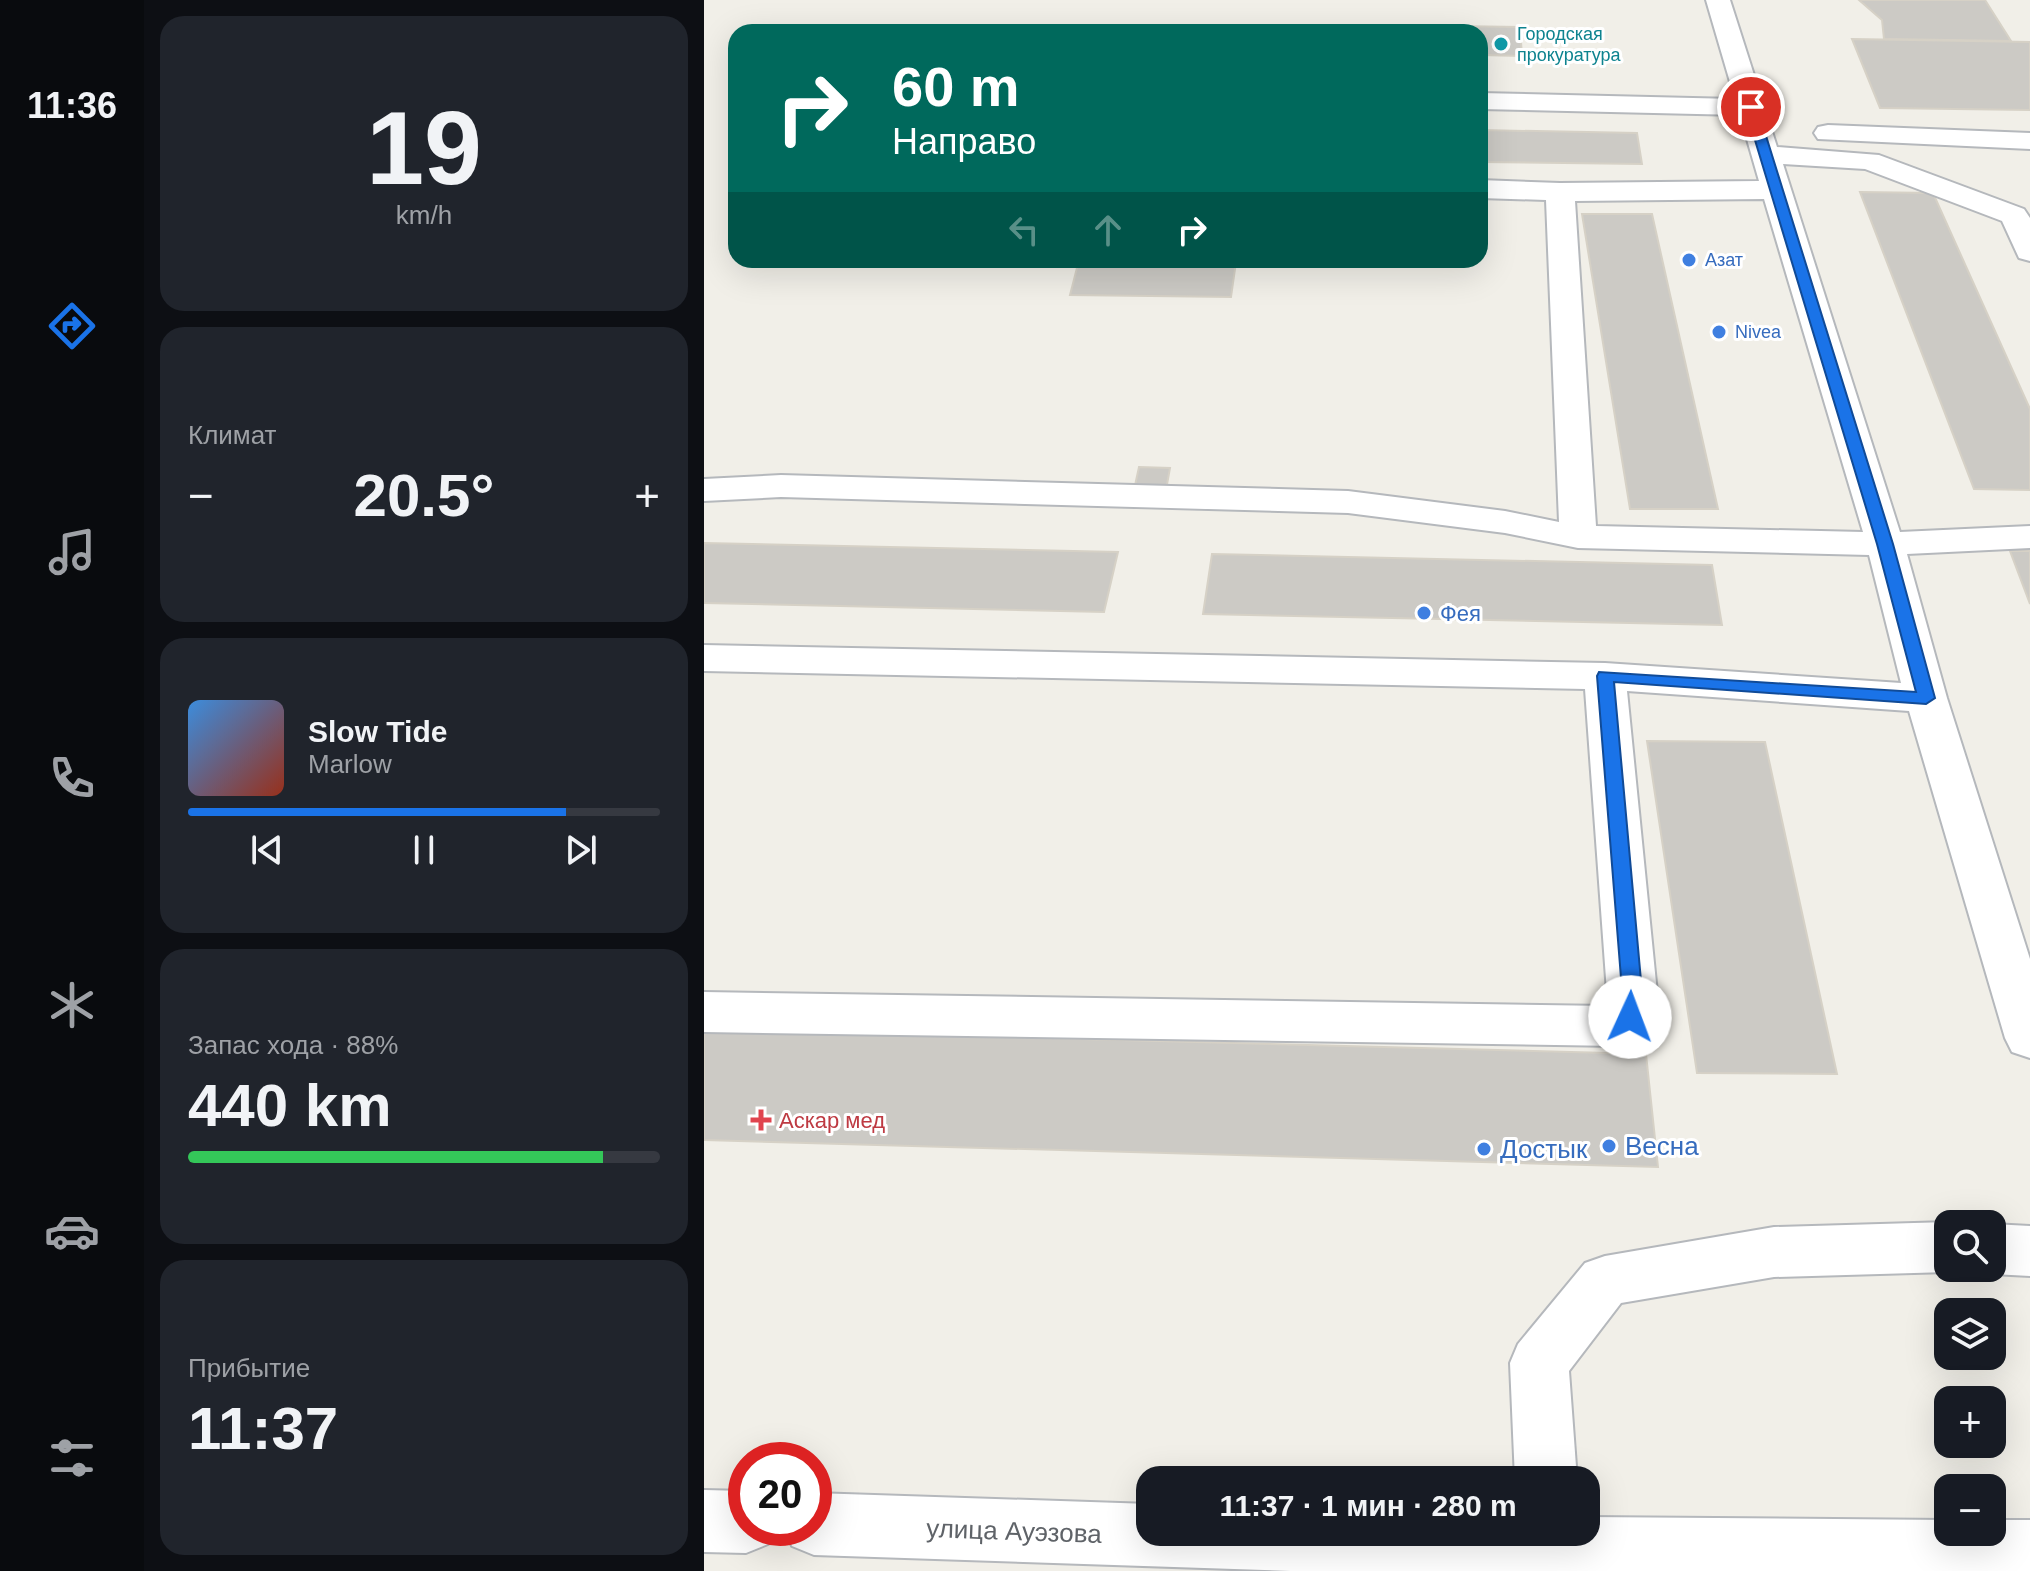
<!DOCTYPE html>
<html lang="ru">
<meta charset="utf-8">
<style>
body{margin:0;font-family:Arial,sans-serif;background:#20242c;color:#f1f3f6;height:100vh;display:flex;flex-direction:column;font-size:30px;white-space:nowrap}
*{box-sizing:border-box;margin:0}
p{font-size:26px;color:#9ea1a6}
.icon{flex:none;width:44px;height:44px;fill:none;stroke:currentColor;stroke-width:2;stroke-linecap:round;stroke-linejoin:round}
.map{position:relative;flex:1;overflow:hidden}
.sheet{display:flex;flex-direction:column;gap:16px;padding:16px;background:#0d0f14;width:560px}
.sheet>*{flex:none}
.hud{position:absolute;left:24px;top:24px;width:760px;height:244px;border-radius:24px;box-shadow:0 8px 32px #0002;background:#00695c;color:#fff;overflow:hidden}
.fabs{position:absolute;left:1230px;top:1210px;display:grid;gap:16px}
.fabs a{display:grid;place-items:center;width:72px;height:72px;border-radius:16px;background:#171b24;box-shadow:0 8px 32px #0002;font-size:40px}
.speed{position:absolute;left:24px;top:1442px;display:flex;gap:16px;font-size:40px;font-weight:700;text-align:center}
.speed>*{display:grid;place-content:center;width:104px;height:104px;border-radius:50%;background:#171b24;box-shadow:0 8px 32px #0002;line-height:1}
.speed .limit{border:12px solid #d22;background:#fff;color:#111}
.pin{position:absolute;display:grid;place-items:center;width:68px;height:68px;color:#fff;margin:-34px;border:4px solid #fff;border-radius:50%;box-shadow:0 2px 8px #0007}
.me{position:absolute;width:88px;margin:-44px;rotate:2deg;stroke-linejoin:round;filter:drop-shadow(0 0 6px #0008)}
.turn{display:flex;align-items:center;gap:28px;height:168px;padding:0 32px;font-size:36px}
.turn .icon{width:104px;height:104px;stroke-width:2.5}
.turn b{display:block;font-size:56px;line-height:68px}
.lanes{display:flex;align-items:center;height:76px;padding:0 32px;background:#0003;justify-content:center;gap:40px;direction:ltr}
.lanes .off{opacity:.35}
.big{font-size:60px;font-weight:700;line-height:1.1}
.sheet .widget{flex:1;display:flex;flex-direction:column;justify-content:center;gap:12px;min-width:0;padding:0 28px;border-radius:24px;background:#20242c}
.sheet .dial{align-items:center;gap:0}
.dial b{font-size:104px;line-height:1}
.song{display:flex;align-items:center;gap:24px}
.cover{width:96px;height:96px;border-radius:12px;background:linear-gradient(135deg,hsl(210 70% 55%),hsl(10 70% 35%))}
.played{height:8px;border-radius:4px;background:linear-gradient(90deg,#1a73e8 80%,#363941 80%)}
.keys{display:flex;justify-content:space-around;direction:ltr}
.heat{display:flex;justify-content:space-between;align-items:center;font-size:44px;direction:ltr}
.charge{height:12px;border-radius:6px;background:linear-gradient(90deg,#34c759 88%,#363941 0)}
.trip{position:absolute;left:432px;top:1466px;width:464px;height:80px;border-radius:24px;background:#171b24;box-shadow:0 8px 32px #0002;font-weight:700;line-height:80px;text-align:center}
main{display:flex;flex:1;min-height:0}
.menu{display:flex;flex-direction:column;width:144px;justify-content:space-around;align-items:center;background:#090b0e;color:#9ea1a6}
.menu .icon{width:56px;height:56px}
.menu .current{color:#1a73e8}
.menu b{font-size:36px;color:#f1f3f6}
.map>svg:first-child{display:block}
.building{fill:#cccac5;stroke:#d6d1c6;stroke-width:2}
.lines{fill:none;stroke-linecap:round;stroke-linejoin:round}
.minor-casing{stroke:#b5b8bc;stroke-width:4}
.minor{fill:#fff;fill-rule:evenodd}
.route{fill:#1a73e8;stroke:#114b97;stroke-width:2}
.culture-dot{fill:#0f9aa8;stroke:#fff;stroke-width:3}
.shop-dot{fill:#3f7fe0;stroke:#fff;stroke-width:3}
.health-dot{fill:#e0444e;stroke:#fff;stroke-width:3}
.labels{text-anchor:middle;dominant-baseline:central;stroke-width:6;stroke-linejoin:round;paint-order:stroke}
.far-culture-label{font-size:18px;fill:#0d838f;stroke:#fff;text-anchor:start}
.far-shop-label{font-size:18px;fill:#366cbe;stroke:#fff;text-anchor:start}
.shop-label{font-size:22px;fill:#366cbe;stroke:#fff;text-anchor:start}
.health-label{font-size:22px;fill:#be3a42;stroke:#fff;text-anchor:start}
.near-shop-label{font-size:26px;fill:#366cbe;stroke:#fff;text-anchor:start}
.near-street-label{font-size:26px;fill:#5f6368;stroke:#fff}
</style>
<main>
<nav class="menu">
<b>11:36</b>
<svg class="icon current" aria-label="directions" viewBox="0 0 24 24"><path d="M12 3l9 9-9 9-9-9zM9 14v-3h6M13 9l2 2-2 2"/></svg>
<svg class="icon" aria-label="music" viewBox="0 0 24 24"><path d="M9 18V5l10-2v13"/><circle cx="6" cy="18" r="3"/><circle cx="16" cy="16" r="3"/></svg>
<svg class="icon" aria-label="phone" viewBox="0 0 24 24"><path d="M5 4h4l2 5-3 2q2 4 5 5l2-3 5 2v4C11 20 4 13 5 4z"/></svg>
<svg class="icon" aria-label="climate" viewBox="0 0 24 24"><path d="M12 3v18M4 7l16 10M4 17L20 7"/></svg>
<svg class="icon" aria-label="car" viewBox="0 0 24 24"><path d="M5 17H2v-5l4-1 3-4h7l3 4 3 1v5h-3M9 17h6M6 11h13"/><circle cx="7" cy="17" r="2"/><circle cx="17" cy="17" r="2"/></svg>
<svg class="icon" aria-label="filters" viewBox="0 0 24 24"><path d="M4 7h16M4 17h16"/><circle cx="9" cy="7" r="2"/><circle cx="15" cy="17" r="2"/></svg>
</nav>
<section class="sheet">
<div class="widget dial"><b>19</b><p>km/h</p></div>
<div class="widget"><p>Климат</p>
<div class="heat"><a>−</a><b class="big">20.5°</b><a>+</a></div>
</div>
<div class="widget">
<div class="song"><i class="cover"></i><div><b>Slow Tide</b><p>Marlow</p></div></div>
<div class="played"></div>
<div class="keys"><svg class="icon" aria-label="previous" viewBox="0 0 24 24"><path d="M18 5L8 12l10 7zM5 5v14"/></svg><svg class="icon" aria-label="pause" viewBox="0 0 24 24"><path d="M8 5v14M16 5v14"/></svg><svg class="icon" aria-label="next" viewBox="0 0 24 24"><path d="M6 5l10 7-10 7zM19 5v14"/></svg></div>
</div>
<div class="widget"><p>Запас хода · 88%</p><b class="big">440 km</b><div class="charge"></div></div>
<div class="widget"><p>Прибытие</p><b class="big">11:37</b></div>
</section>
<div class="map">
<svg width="1326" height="1571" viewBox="0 0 1326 1571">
<rect width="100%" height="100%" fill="#f1efe8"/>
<g class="building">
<path d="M1155,0H1281L1307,41L1180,39L1178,20Z"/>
<path d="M748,26L816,27L818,56L776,55V32H748Z"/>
<path d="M1148,39L1326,42V110L1176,108Z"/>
<path d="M776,130L933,133L938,164L776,162Z"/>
<path d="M1156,192L1229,193L1326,409V490L1270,489Z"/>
<path d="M878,214H948L1014,509H926Z"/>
<path d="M375,260L532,262L527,297L366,295Z"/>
<path d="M435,467L466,468L462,490H430Z"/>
<path d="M0,543L414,552L400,612L0,603Z"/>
<path d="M1306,551H1326V604Z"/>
<path d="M508,554L1008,565L1018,625L499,614Z"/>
<path d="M943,741L1061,742L1133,1074L993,1073Z"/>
<path d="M0,1029L942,1054L954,1167L0,1140Z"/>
</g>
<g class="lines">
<defs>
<g id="minor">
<path d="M1002,0H1026L1073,147L1175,155L1320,209L1326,218V261L1315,258L1298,221L1161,169L1079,164L1196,532L1326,526V548L1203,554L1243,698L1326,959V1058L1308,1052L1301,1038L1205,711L923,691L954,1003C949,1028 938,1038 914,1046L0,1032V992L904,1006L881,689L0,671V645L901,663L1197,683L1165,555L874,548L801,533L644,513L77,497L0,501V479L77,475L644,491L801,511L855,522L842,200L776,198V180L856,183L1055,181L1036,115L776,109V93L1031,99ZM1060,199L1159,532L892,526L871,201Z"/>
<path d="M1124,125L1326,133V149L1114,139L1110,133L1114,127Z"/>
<path d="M1244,1222L1248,1224H1244V1268H1254L1244,1272L1070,1277L917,1303L865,1371L873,1480H811L806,1363L814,1344L881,1263L901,1256L1070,1227Z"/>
<path d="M1288,1224L1326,1226V1276L1288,1274L1273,1268H1288Z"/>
<path d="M0,1490L42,1491V1528H71L64,1544L42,1553L0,1552Z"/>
<path d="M110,1493L446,1504V1532H882V1517L1244,1520V1532H1288V1520H1326V1571H587L110,1555L88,1546L80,1528H110Z"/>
</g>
</defs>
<use href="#minor" class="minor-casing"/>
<use href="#minor" class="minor"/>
</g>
<path class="route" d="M1047,104L1053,107L1189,544L1231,698L1222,704L910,682L939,1003L933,1023H918L915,1017L919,1003L893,676L895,672L1212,692L1173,544L1041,107Z"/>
<circle class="culture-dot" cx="797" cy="44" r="8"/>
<g class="shop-dot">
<circle cx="985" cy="260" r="8"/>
<circle cx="1015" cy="332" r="8"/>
<circle cx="720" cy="613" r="8"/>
<circle cx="905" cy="1146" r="8"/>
<circle cx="780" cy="1149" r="8"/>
</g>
<path class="health-dot" d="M53 1108h8v8h8v8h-8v8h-8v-8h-8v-8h8z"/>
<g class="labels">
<g class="far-culture-label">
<text x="813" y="34">Городская<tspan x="813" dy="21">прокуратура</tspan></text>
</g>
<g class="far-shop-label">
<text x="1001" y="260">Азат</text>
<text x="1031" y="332">Nivea</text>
</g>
<g class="shop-label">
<text x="736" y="613">Фея</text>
</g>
<g class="health-label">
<text x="75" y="1120">Аскар мед</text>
</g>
<g class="near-shop-label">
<text x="921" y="1146">Весна</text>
<text x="796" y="1149">Достык</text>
</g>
<g class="near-street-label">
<text transform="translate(310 1531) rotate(2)">улица Ауэзова</text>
</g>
</g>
</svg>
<div class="fabs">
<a><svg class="icon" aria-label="search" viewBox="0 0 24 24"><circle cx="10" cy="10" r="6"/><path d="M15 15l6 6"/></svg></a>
<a><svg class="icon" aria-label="layers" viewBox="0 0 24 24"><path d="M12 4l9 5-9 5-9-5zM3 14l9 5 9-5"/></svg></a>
<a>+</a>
<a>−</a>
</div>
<div class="speed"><div class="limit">20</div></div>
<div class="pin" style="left:1047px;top:107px;background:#d93025"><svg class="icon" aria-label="arrive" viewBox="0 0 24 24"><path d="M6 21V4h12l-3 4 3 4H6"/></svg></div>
<svg class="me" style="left:926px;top:1017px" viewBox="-20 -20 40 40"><circle r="19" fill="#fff"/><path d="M0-13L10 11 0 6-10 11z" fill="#1a73e8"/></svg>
<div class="trip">11:37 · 1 мин · 280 m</div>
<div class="hud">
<div class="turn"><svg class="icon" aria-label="right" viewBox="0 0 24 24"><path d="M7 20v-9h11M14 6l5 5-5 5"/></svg><div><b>60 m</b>Направо</div></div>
<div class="lanes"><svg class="icon off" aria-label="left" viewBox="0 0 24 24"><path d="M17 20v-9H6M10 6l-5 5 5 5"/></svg><svg class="icon off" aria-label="ahead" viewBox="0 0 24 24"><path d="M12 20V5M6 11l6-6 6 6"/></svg><svg class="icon" aria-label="right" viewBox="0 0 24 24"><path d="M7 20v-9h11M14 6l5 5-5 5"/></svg></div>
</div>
</div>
</main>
